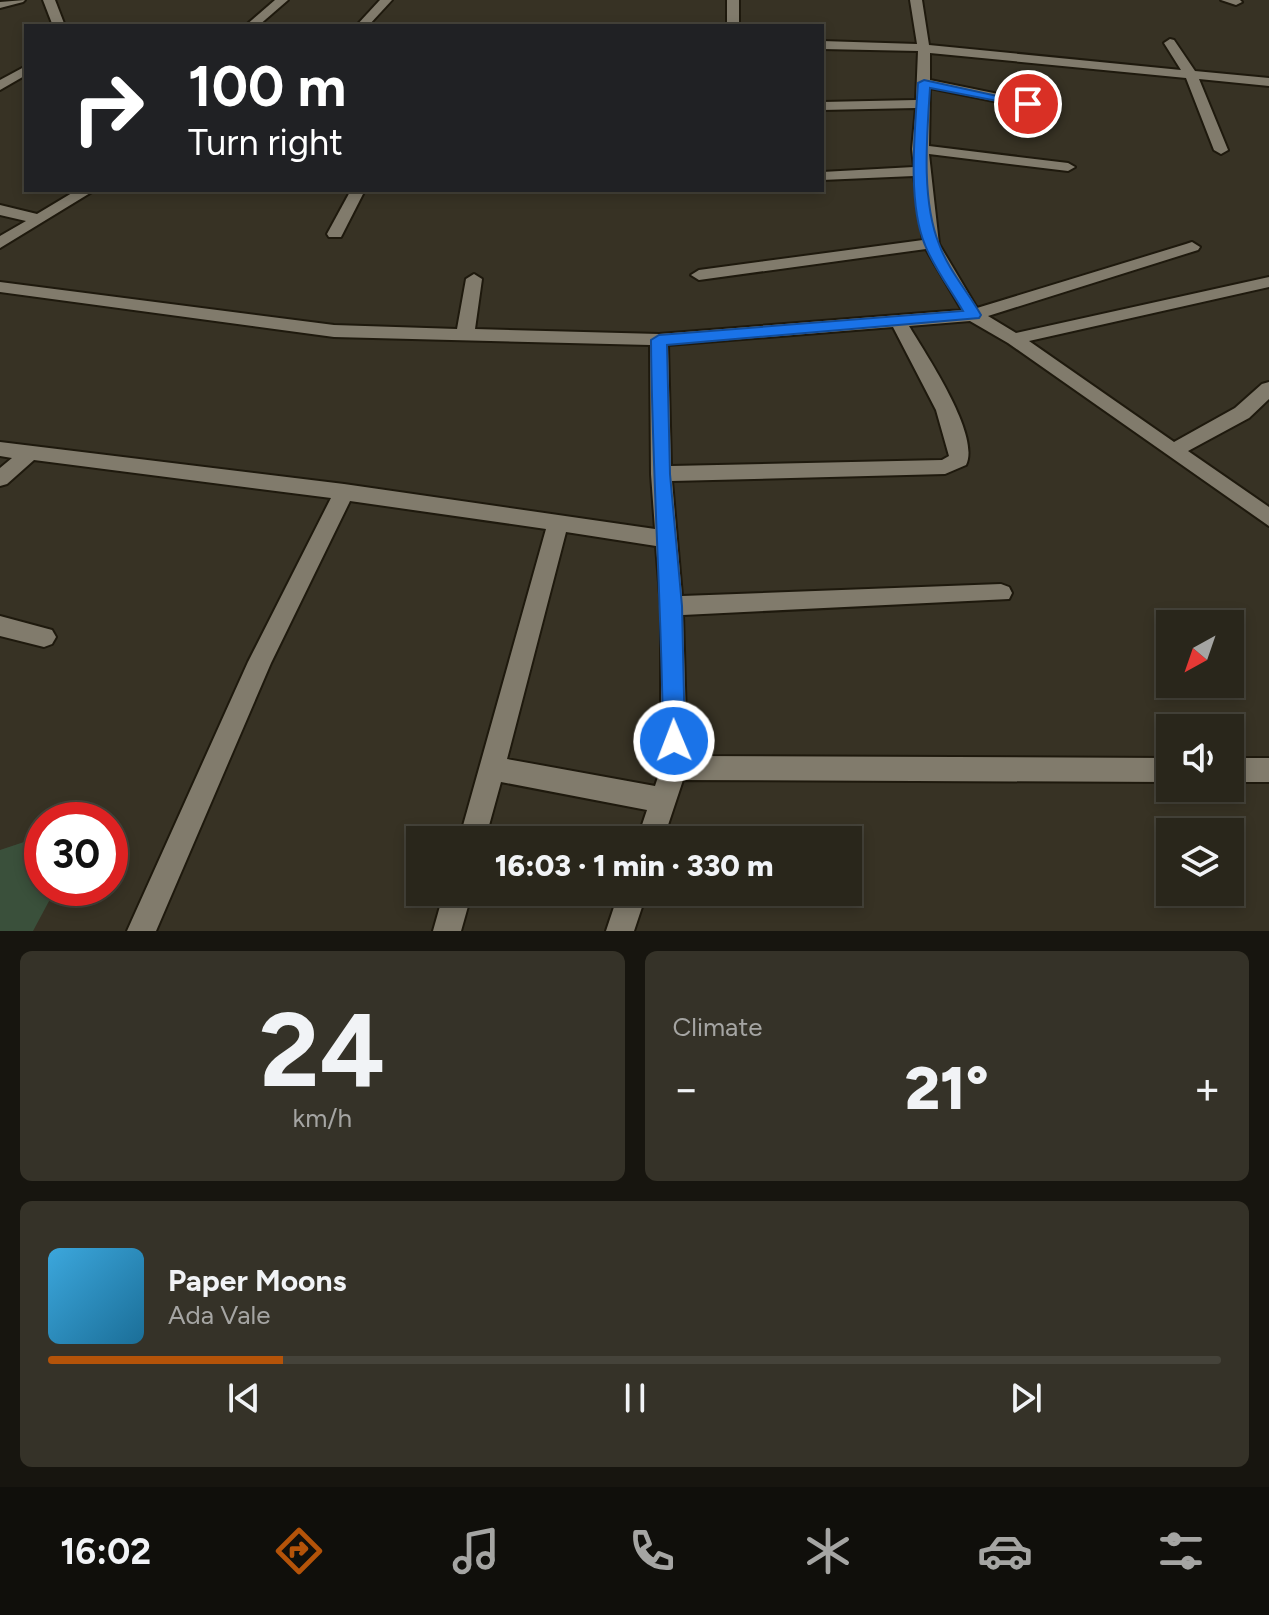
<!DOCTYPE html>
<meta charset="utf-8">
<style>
body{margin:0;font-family:Figtree,sans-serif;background:#353228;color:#f1f3f6;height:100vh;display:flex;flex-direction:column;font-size:30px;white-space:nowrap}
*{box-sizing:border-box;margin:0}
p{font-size:26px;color:#a5a5a3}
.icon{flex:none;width:44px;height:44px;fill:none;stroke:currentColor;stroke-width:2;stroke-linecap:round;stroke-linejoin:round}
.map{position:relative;height:931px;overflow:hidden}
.drawer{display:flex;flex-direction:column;gap:20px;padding:20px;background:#17150f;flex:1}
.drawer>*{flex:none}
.hud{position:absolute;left:24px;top:24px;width:800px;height:168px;border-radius:0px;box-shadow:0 4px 12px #0003,0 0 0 2px #45433a;background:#202124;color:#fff;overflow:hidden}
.needle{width:52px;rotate:220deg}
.buttons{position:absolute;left:1156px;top:610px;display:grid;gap:16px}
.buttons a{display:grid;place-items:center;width:88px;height:88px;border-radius:0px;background:#29261b;box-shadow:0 4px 12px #0003,0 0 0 2px #45433a;font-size:40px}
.speed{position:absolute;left:24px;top:802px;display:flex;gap:16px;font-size:40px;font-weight:700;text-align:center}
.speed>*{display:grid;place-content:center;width:104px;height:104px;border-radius:50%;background:#29261b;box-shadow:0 4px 12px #0003,0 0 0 2px #45433a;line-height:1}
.speed .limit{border:12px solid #d22;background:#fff;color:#111}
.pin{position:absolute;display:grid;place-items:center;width:68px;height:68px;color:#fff;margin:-34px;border:4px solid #fff;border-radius:50%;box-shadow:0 2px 8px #0007}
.me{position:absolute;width:88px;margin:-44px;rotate:359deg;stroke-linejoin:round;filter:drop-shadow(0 0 6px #0008)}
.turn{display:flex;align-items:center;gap:28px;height:168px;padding:0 32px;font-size:36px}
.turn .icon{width:104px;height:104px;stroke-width:2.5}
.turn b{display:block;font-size:56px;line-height:68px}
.big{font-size:60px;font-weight:800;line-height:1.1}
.drawer .widget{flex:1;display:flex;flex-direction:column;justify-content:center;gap:12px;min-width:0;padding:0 28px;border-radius:12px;background:#353228}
.drawer .dial{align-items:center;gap:0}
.dial b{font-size:104px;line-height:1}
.song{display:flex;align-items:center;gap:24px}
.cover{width:96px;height:96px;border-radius:12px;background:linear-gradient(135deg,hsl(200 70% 55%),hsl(200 70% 35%))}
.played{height:8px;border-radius:4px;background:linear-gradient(90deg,#b45309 20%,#45433a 20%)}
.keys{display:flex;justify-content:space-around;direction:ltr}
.heat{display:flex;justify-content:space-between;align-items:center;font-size:44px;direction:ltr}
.drawer .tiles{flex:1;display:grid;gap:20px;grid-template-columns:1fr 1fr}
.widget:last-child{grid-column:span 2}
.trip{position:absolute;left:406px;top:826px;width:456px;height:80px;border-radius:0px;background:#29261b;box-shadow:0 4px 12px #0003,0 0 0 2px #45433a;font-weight:800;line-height:80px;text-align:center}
.dock{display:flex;height:128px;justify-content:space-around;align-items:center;background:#100f0b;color:#a5a5a3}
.dock .icon{width:56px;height:56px}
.dock .active{color:#b45309}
.dock b{font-size:36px;color:#f1f3f6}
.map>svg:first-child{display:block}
.green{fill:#3a503b}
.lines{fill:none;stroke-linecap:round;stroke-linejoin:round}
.minor-casing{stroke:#1e190d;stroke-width:4}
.minor{fill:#817b6c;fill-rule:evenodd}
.route{fill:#1a73e8;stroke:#114b97;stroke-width:2}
</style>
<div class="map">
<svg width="1269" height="931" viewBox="0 0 1269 931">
<rect width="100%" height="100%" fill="#373224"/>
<path class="green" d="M42,836V888H56L33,931H0V850Z"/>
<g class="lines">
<defs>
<g id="minor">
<path d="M25,0L23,2L0,8V2Z"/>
<path d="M43,0H55L65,26H53Z"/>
<path d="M275,0H288L258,26H245Z"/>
<path d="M380,0H392L368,26H356Z"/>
<rect x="727" y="0" width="12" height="26"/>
<path d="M910,0H922L929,45L1181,70L1164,43L1170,39L1174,40L1195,71L1269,78V86L1199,79L1228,150L1221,154L1214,150L1186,78L930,53V80L1028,100L1035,104L1028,108L930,88L929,146L1068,163L1075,167L1068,171L929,154L939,244L977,308L1186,244L1192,242L1200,247L1198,250L988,316L1016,333L1269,277V287L1029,341L1174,442L1235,408L1262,384L1269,382V399L1249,418L1188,451L1269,507V526L1008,343L970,321L909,326C925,353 981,435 966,465L945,474L672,481L682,596L1001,584L1009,587L1012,593L1009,599L683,615L687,756L1170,758V782L683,780L663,840H637L647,810L501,782L485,840H459L546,529L350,501L271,663L156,931H127L248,662L331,498L34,460L7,484L0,486V468L12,458L0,456V442L344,484L655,529L651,474L650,345L334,337L0,292V282L334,325L457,329L466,279L474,274L482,279L475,329L659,334L962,310L926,249L699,280L691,275L699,270L923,240L914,176L822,180V172L914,167L912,149L916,108L822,110V102L916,100L918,51L822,49V41L917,44ZM893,327L936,410L949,456L942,460L671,466L668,345ZM566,532L656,546L661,606V768L655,786L507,759Z"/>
<path d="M1221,0H1240L1242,2L1236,5Z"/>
<path d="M26,66V75L0,90V80Z"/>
<path d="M77,190H95L0,248V236L26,221L0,215V205L37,214Z"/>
<path d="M351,190H365L341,237H329L327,234Z"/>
<path d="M0,616L52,630L56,637L52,644L44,647L0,636Z"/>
<rect x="1230" y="758" width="39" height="24"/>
<path d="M444,892H472L461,931H433Z"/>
<path d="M619,892H647L634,931H606Z"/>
</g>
</defs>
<use href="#minor" class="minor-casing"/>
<use href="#minor" class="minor"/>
</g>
<path class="route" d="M924,80L1034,104L1028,107L930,88C927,135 921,199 939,244C948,269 968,292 981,315L979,318L667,345L670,474L682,606L685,741L682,748L674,751L666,748L663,741C662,607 652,474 651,340L659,335L963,311C951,290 934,268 925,245C907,202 915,129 918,83Z"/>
</svg>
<div class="buttons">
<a><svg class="needle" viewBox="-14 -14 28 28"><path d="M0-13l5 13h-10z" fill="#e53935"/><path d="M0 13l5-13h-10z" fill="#a5a5a3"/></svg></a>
<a><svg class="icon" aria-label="sound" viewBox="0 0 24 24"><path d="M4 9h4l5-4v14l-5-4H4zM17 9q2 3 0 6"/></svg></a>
<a><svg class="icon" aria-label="layers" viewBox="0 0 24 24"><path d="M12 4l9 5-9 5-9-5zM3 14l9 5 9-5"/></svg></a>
</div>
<div class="speed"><div class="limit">30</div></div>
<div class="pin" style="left:1028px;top:104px;background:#d93025"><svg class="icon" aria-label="arrive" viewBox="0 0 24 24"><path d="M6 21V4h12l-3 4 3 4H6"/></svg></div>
<svg class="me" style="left:674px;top:741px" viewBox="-20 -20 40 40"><circle r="17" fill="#1a73e8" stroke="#fff" stroke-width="3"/><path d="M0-11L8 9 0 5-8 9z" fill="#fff"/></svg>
<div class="trip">16:03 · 1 min · 330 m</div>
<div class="hud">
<div class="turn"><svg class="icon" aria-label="right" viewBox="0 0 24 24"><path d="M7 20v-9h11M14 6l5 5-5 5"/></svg><div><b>100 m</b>Turn right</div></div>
</div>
</div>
<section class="drawer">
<div class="tiles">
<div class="widget dial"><b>24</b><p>km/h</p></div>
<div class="widget"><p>Climate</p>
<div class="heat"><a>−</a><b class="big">21°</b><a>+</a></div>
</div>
<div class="widget">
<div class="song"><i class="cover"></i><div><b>Paper Moons</b><p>Ada Vale</p></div></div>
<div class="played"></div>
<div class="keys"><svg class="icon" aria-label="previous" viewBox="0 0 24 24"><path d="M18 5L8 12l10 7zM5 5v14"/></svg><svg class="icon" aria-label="pause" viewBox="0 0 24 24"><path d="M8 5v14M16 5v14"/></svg><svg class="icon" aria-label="next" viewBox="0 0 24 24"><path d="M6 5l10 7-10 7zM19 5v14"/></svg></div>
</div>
</div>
</section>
<nav class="dock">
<b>16:02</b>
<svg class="icon active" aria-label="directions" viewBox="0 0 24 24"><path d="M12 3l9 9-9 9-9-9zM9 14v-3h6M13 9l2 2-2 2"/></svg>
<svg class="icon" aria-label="music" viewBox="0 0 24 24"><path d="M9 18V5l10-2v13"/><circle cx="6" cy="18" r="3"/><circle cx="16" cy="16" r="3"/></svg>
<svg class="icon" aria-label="phone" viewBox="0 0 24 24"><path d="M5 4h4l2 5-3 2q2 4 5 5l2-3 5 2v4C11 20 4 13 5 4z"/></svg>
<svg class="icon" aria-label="climate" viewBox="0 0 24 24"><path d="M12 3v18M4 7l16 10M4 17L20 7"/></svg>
<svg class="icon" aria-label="car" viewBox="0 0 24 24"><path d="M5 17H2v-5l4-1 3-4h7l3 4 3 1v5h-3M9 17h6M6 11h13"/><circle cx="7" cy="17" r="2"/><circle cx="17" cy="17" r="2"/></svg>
<svg class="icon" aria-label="filters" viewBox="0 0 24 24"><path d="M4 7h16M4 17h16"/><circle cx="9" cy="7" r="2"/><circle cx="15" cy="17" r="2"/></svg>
</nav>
